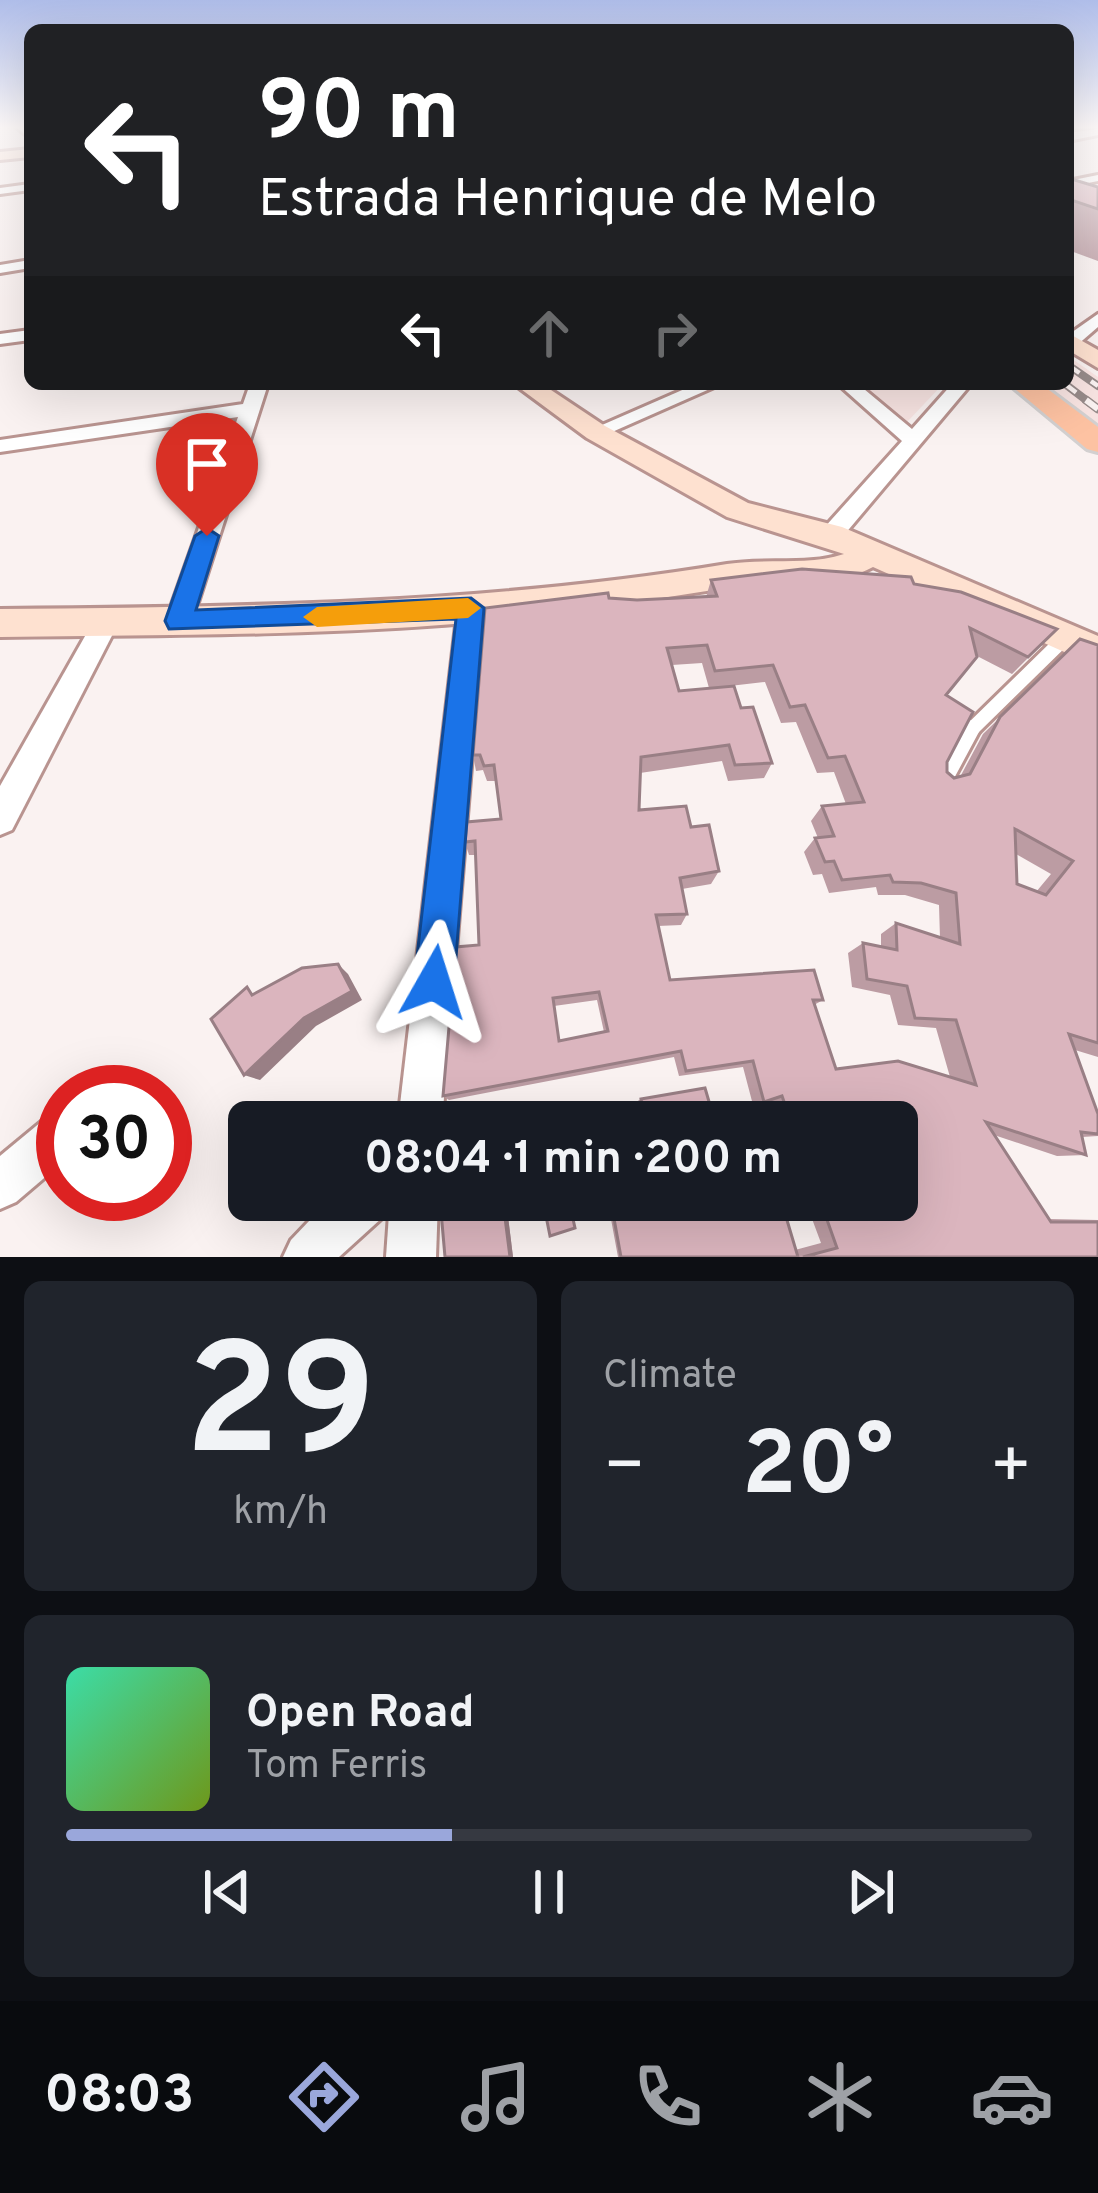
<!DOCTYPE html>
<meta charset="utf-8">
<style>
body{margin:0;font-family:Overpass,sans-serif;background:#20242c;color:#f1f3f6;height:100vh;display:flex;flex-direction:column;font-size:45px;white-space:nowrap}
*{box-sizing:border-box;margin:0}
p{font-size:39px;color:#9ea1a6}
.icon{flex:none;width:66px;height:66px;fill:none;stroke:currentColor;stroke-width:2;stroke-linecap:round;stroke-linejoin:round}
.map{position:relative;height:1257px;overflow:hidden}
.sheet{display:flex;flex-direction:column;gap:24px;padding:24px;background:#0d0f14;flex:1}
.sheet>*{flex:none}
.guide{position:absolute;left:24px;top:24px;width:1050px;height:366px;border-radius:18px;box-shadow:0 12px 48px #0002;background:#202124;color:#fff;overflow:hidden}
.speed{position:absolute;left:36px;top:1065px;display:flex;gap:24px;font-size:60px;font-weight:700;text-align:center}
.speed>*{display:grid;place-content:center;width:156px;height:156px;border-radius:50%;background:#171b24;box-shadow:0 12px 48px #0002;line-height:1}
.speed .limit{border:18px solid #d22;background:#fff;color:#111}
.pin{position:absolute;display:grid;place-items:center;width:102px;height:102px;color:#fff;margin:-123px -51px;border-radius:50% 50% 50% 0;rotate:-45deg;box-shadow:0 0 12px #0007}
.pin .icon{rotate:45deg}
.me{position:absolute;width:132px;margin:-66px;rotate:6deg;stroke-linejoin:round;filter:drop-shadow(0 0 9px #0008)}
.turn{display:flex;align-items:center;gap:42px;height:252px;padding:0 36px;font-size:54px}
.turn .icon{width:156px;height:156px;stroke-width:2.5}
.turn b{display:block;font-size:84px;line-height:102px}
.lanes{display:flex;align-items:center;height:114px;padding:0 36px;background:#0003;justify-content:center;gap:60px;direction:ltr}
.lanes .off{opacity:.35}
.big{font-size:90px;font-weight:700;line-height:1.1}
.sheet .tile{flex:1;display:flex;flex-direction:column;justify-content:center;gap:18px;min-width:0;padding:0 42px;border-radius:18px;background:#20242c}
.sheet .dial{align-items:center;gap:0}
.dial b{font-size:156px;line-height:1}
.song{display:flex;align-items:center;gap:36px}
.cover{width:144px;height:144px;border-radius:18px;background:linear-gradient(135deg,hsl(160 70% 55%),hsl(80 70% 35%))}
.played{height:12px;border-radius:6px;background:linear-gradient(90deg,#9aa7db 40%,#363941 40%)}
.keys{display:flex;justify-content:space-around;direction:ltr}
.heat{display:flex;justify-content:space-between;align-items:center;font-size:66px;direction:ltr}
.sheet .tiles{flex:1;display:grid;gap:24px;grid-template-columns:1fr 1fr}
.tile:last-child{grid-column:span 2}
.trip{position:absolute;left:228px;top:1101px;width:690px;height:120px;border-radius:18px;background:#171b24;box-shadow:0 12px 48px #0002;font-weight:700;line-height:120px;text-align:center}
.menu{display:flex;height:192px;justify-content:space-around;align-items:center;background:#090b0e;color:#9ea1a6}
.menu .icon{width:84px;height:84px}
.menu .selected{color:#9aa7db}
.menu b{font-size:54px;color:#f1f3f6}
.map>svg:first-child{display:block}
.built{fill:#f8e4e2}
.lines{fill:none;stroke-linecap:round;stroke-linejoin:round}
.stream{stroke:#facbea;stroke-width:3}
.service-far1-casing{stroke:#b99490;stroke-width:20}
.service-casing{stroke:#b99490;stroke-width:22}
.minor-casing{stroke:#b99490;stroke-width:6}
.tertiary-casing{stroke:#b99490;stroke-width:6}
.secondary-casing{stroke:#b99490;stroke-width:6}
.primary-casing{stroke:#d3d0d0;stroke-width:6}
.service-far1{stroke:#fff;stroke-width:14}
.service{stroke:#fff;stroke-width:16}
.minor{fill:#fff;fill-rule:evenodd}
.tertiary{fill:#fff;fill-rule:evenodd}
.secondary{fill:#fee1d0;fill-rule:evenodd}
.primary{fill:#fdc2a2;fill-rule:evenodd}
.rail-far1-casing{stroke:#978b8a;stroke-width:8}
.rail-casing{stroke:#978b8a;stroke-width:9}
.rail-far1{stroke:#faf2f1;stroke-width:4.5;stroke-dasharray:14;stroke-linecap:butt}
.rail{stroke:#faf2f1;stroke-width:6;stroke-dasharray:18;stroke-linecap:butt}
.wall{fill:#bc9ca3;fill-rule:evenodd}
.shaded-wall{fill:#997f85}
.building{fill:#dbb5be;stroke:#997f85;stroke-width:3;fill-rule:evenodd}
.route{fill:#1a73e8;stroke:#114b97;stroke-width:3}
.slow{fill:#f59e0b}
</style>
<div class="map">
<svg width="1098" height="1257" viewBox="0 0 1098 1257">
<rect width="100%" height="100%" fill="#faf2f1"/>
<g class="built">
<path d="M1068,356L1098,377V432L1035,384H1068Z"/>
<path d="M862,384H943L907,422Z"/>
</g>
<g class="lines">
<path class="stream" d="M1076,127L1098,134"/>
<defs>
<path id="service-far1" d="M970,731L1065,638"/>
<path id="service" d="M943,782L972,728"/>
<g id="minor">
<path d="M16,127H27L30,138Z"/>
<path d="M1098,175V181L1068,187V181Z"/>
<path d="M30,184V190L0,194V188Z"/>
<path d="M30,260V268L0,273V265Z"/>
<path d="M1098,314V327L1076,346L1068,347V335Z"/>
<path d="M30,330V340L0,344V334Z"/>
<path d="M250,384H268L192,621L179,631L166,621L238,417L0,452V440L243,404Z"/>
<path d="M696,384H721L603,436H589L586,432Z"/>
<path d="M838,384H858L912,429L952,384H971L839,541H823L819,535L823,529L902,441Z"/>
<path d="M471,598L484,608L442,1122H398L458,608Z"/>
<path d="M106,612L119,622L12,830L0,835V786L97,615Z"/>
<path d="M63,1111V1162L16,1202L0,1209V1156L47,1117Z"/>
<path d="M329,1200H390L383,1217L339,1257H283L291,1240Z"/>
<path d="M390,1200H438L436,1257H386Z"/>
</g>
<path id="tertiary" d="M1098,129V135L1068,141V133Z"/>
<g id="secondary">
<path d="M30,149V157L0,160V152Z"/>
<path d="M1068,333L1098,350V368L1068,350Z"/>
<path d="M514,384H542L605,426L748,503L842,527L1098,636V667L873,567C831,590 784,579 739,586C648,600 558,615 467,623C312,636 155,635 0,637V609C244,607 486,604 727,564C765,558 808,566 844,554L727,517L587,438Z"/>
</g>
<path id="primary" d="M1009,384H1041L1098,427V452L1087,449Z"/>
</defs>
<use href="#service-far1" class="service-far1-casing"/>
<use href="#service" class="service-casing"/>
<use href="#minor" class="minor-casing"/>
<use href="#tertiary" class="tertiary-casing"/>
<use href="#secondary" class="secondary-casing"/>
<use href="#primary" class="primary-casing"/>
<use href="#service-far1" class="service-far1"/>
<use href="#service" class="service"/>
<use href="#minor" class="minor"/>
<use href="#tertiary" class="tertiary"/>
<use href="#secondary" class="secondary"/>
<use href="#primary" class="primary"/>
<defs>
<g id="rail-far1">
<path d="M1068,365L1098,386"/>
<path d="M1065,384L1090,403"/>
</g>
<path id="rail" d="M1086,400L1098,409"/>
</defs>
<use href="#rail-far1" class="rail-far1-casing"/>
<use href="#rail" class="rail-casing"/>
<use href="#rail-far1" class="rail-far1"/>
<use href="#rail" class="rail"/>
</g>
<g class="wall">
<path d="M1068,178L1098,187V261L1068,250Z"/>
<path d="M802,569L911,577L914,584L961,592L1057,629L1012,674L977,656L946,695L973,712L947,762V772L954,778L960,777L983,734L1080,639L1098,645V1057L1075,1050L1098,1114V1136L1082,1137L1086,1155L1057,1156L994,1135L1049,1219L1098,1220V1257H618L608,1203L571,1210L575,1228L550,1236L543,1201L507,1209L513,1257H445L440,1200H741L742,1203L757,1200H781L795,1250L821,1243L805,1200H897V1122H777L770,1100L753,1105L743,1067L679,1076L674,1057L449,1100L443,1096L456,947L479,945L475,855H469L465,842L467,822L501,819L496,781H487L483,770L476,771L473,755L485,608L608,593L609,598L637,600L706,597L711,580ZM702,663L709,688L679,691L672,665ZM765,682L781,723L796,722L817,773L834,772L846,804L822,806L811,821L818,838H815L804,852L813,875L822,874L829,893L876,887L878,895H905L939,905L940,938L896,923L881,934V947L863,943L848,953L852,987L890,995L898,1025L936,1028L950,1077L898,1061L836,1069L814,1005L823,1000L814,970L670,980L658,926L681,925L687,914L682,889L711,884L719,871L709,825L691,827L686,806L639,810L640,773L722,761L728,781L764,778L772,763L753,707L741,708L734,686L721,687ZM1016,854L1051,874L1036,892L1017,884ZM597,1000L604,1032L559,1041L554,1006Z"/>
<path d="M641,1099L715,1122H640L636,1102Z"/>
</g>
<g class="shaded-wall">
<path d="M338,964L348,974L362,1000L316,1026L260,1080L244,1075Z"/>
<path d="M507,1208L513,1257H510L504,1210Z"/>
</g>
<g class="building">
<path d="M1068,178L1098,187V209L1068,199Z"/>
<path d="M802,569L911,577L914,584L961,592L1057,629L1028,657L970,628L977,657L946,695L973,712L947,762V772L954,778L970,774L1000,717L1080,639L1098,645V1043L1069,1034L1098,1114V1134L1081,1132L1086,1155L986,1122L1051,1222H1098V1257H803L837,1248L820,1200H897V1122H791L782,1096L764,1102L753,1061L686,1071L681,1051L443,1096L456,947L479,945L475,841L465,842L467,822L501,819L494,765L484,766L480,755H473L485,608L608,593L609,598L637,600L717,596L711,580ZM707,645L715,671L773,665L790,707L805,705L828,758L845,756L864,802L822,806L834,836L815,838L825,862L834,861L842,880L890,875L893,882L921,883L956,893L960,944L896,923L897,950L863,943L867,979L907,986L915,1018L956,1020L976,1085L898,1061L836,1069L813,1000H823L814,970L670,980L656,915L687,914L680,878L719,871L709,825L691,827L686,806L639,810L641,757L729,745L735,765L772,763L753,707L741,708L734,686L679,691L667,648ZM1015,829L1073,861L1046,895L1017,884ZM599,992L608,1031L559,1041L553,998Z"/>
<path d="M338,964L352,991L304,1018L244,1075L211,1019L247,987L252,995L302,968Z"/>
<path d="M705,1088L715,1122H643L645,1121L641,1099Z"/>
<path d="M440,1200H741L743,1207L781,1200L798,1257H621L611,1202L571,1210L575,1228L550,1236L543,1201L504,1210L510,1257H445Z"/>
</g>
<linearGradient id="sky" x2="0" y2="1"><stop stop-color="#afbde9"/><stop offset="0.42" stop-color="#fdf9f9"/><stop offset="1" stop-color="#fdf9f9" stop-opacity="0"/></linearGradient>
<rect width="1098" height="303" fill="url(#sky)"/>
<path class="route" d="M207,528L219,536L196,610L471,598L484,608L454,982L448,996L434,1002L420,996L414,982L456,619L169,629L165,621L195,536Z"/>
<path class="slow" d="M468,598L481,608L468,618L317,627L303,617L317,607Z"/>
</svg>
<div class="speed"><div class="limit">30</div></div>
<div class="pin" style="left:207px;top:536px;background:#d93025"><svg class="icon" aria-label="arrive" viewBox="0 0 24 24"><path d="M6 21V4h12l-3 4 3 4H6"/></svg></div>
<svg class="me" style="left:434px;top:982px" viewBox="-20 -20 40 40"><path d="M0-17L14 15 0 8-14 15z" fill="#1a73e8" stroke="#fff" stroke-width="4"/></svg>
<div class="trip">08:04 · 1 min · 200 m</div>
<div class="guide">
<div class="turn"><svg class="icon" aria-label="left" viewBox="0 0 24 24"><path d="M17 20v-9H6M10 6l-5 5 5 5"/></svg><div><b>90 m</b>Estrada Henrique de Melo</div></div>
<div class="lanes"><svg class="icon" aria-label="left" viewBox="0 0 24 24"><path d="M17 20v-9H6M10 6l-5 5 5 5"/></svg><svg class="icon off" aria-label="ahead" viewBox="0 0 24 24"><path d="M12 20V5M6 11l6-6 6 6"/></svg><svg class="icon off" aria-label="right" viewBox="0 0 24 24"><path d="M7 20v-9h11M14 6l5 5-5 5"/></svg></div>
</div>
</div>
<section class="sheet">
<div class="tiles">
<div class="tile dial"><b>29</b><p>km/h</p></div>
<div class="tile"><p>Climate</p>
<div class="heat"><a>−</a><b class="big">20°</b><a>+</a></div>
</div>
<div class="tile">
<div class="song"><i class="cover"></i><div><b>Open Road</b><p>Tom Ferris</p></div></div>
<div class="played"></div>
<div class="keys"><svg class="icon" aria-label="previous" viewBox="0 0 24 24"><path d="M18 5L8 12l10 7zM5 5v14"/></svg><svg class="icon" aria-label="pause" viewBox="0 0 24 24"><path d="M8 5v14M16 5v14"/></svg><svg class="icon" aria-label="next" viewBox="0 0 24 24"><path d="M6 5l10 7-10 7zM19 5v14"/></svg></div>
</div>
</div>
</section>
<nav class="menu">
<b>08:03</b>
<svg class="icon selected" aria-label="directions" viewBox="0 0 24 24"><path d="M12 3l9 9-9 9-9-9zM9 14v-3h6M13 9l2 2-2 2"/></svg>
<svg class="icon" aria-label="music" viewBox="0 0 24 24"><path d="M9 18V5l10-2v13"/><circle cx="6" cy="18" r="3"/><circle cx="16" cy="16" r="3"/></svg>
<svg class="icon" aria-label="phone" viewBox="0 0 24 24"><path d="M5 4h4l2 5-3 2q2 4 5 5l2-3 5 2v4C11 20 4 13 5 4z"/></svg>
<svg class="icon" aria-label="climate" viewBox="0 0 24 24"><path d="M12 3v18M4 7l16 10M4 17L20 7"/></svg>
<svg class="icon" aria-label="car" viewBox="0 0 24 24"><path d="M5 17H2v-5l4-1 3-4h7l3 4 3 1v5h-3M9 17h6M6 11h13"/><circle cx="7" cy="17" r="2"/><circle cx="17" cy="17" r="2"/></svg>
</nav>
